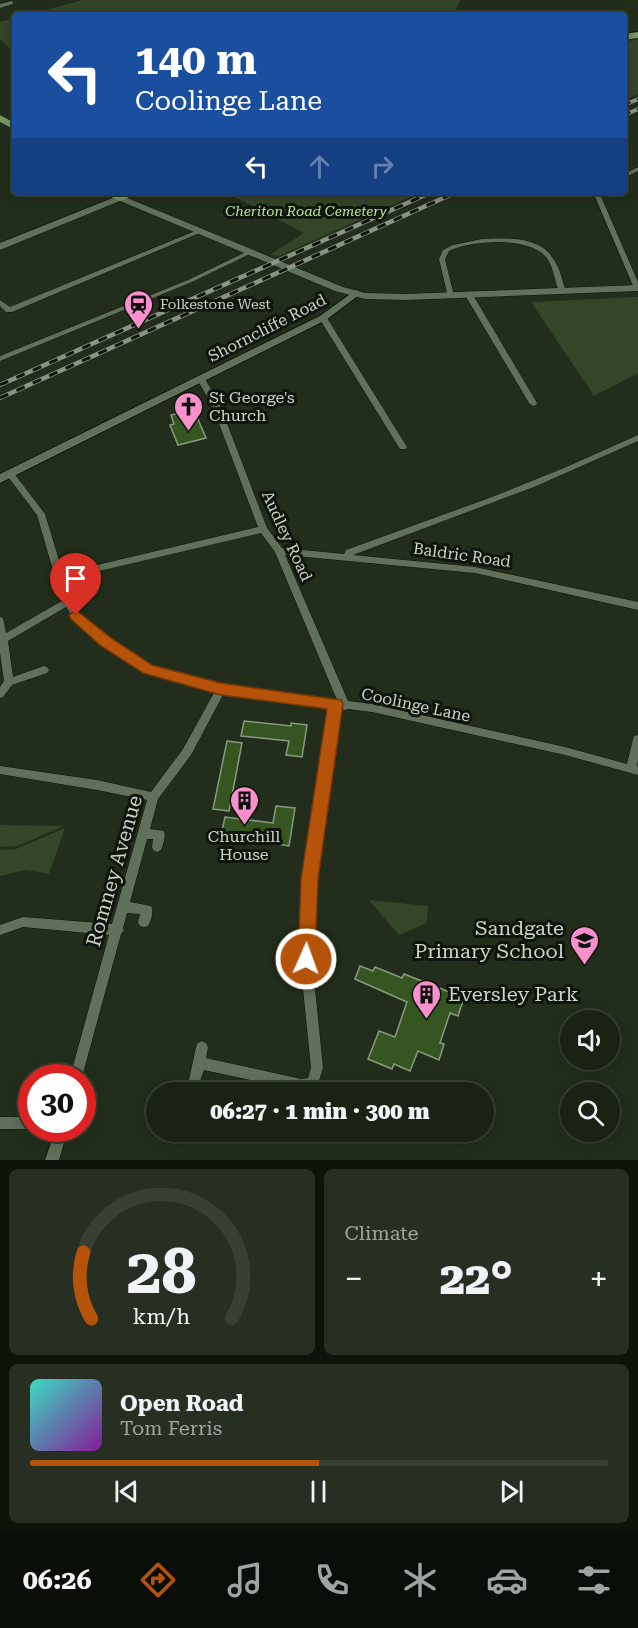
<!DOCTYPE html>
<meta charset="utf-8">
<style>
body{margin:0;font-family:"Roboto Serif",serif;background:#272f22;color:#f1f3f6;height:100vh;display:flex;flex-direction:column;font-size:22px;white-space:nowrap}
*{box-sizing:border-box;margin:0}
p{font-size:20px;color:#9fa4a0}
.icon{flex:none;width:33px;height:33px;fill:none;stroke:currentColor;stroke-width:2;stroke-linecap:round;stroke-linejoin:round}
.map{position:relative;height:1160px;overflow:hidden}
.panel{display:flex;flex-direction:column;gap:9px;padding:9px;background:#0e130b;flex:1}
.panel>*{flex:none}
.top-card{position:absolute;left:12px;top:12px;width:615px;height:183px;border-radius:6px;box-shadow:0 3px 15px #0003,0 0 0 2px #383f34;background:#1a4fa0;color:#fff;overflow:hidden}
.fabs{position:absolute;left:560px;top:1010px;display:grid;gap:12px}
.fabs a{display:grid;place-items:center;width:60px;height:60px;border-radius:50%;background:#1a2214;box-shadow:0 3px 15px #0003,0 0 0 2px #383f34;font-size:30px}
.speed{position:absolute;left:18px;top:1064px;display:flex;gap:12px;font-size:30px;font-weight:700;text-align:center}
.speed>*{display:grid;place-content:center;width:78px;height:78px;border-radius:50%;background:#1a2214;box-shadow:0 3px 15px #0003,0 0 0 2px #383f34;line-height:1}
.speed .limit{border:9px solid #d22;background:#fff;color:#111}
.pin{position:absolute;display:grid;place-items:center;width:51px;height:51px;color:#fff;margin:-62px -26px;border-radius:50% 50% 50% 0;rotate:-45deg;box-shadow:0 0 6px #0007}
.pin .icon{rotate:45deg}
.me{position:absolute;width:66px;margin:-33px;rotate:2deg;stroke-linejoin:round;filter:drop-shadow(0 0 4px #0008)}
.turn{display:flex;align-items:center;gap:21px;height:126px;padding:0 24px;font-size:27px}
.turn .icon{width:78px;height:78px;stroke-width:2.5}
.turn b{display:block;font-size:42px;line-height:51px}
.lanes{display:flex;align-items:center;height:57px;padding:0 24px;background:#0003;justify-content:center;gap:30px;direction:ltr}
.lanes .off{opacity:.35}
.big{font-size:45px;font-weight:800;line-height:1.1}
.panel .card{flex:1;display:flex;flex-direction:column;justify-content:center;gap:9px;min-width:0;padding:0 21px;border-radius:9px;background:#272f22}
.panel .dial{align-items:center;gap:0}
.dial svg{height:156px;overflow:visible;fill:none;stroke:#383f34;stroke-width:7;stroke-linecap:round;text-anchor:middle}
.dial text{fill:#f1f3f6;stroke:none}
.song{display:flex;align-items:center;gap:18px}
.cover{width:72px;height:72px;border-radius:9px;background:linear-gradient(135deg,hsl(170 70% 55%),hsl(290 70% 35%))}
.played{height:6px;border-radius:3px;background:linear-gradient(90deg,#b45309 50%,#383f34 50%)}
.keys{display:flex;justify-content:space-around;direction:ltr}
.heat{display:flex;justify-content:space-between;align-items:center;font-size:33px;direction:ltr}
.panel .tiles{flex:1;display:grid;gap:9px;grid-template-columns:1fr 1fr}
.card:last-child{grid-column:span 2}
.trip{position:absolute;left:146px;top:1082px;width:348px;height:60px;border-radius:30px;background:#1a2214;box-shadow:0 3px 15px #0003,0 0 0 2px #383f34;font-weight:800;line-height:60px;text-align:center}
.menu{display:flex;height:96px;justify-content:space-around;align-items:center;background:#0a0e08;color:#9fa4a0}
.menu .icon{width:42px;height:42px}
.menu .selected{color:#b45309}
.menu b{font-size:27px;color:#f1f3f6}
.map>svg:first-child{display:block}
.green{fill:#334628}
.building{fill:#355621;stroke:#899881;stroke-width:1.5}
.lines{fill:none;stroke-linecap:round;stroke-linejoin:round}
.minor-casing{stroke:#0b1605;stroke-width:1}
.tertiary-casing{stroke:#0b1605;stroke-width:2}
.secondary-casing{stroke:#0b1605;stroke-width:1}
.primary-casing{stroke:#0b1605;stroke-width:1}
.minor{fill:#61705a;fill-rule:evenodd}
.tertiary{fill:#61705a;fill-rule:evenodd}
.secondary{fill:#61705a;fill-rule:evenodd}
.primary{fill:#779866;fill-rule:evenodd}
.rail-far1-casing{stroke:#8a9485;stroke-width:4}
.rail-casing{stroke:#8a9485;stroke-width:4.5}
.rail-far1{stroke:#0f150c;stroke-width:2;stroke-dasharray:7;stroke-linecap:butt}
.rail{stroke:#0f150c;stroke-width:3;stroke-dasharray:9;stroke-linecap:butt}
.route{fill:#b45309;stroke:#753606;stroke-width:1.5}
.labels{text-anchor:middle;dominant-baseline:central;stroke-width:6;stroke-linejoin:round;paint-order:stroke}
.far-park-label{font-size:14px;font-style:italic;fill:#b6eb9b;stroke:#0f150c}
.far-poi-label{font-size:14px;fill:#ccd4c8;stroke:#0f150c;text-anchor:start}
.street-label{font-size:16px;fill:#ccd4c8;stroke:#0f150c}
.poi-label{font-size:16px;fill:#ccd4c8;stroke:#0f150c;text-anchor:start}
.near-street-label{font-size:20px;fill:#ccd4c8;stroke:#0f150c}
.near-poi-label{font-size:20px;fill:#ccd4c8;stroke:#0f150c;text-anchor:end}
</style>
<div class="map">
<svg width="638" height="1160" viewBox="0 0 638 1160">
<rect width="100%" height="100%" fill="#222e1b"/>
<g class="green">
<path d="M83,0H460L453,15H26Z"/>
<path d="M15,18V53L0,39V22Z"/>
<path d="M638,39V94L624,101V42Z"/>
<path d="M225,192H421L279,256L270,255L304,233Z"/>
<path d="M638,297V373L594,396L531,302Z"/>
<path d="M0,825L64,826L17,846L0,847Z"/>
<path d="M65,828L49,874L26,870L0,876V850L16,849Z"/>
<path d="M369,900L428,906L427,923L399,935Z"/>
</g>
<g class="building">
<path d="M194,410L206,438L178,445L170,425L174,424L171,415Z"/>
<path d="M244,721L291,726V723L307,725L302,757L286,755L289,741L241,736Z"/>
<path d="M227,741L242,743L229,811L213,809Z"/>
<path d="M276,806L295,808L289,846L221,835L225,817L273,823Z"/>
<path d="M360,966L373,971L375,967L402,978L404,974L457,995L455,999L463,1001L458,1016L450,1013L440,1043L444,1044L439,1060L418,1051L410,1071L394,1064L392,1069L368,1059L379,1031L395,1037L407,1002L355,979Z"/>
</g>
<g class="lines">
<defs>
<g id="minor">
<path d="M11,1L13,2V4L0,8V4Z"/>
<path d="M638,167V171L624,178V174Z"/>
<path d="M593,192H599L638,282V290L634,288Z"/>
<path d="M200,229L202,230V232L12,312H6L0,306V300L10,307Z"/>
<path d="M482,239C504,238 538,236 552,257C560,267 562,280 566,292L562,294L560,293C554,282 554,264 544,255C524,236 471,241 449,251L445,259L454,296L452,297H448L439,259L443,250L453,245Z"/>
<path d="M250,250L252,251V253L192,282L0,361V356L188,280Z"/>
<path d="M469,293L473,295L537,403L536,405L533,406L529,403L465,295Z"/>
<path d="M320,316H326L327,318L407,447L406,449H400L319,318Z"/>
<path d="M198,377H204L220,405L267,528L282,548L344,554L346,550L492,497L564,468L638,435V441L534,487L353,555L475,567L638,602V610L475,573L285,555L348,701L372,704L565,747L627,764L633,739L634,736L638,735V760L637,766L638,767V775L565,755L372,712L348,709L345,710L340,708L315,879L312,959L323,1068L317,1087L301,1091L204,1070L199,1084L195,1086L191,1084L189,1080L196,1047L198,1043L202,1041L206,1043L208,1047L206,1058L301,1079L308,1078L311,1068L300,959L303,879L331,707L224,693L191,755L158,799L150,829L164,831C166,836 163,845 161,850L157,852L153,850L152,847L153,839H147L130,902L151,906C154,912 151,920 148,926L144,927L140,926L138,922L140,914L127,913L123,928L124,930L121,934L82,1077H70L109,935L23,927L0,935V925L23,917L112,924L147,800L97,790L0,774V766L97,780L151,792L183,749L215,691L145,672L103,645L73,618L66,607L8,641L13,677L44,666L47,667L49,670L47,673L12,685L3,697L0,698V687L4,681L0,653V617L3,618L6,633L62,601L37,515L6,474L10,471L13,472L45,514L63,573L258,527L212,405L197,379ZM261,533L275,552L337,700L221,685L151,666L109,639L79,612L71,601L65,579Z"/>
<path d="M0,1117H32V1128H35L32,1129H0Z"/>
<path d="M56,1128H68L59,1160H45Z"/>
</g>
<path id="tertiary" d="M356,290L359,291V295L326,320L0,483V474L320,316Z"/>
<path id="secondary" d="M120,195L343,287L365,293L406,294L638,285V291L406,300L365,299L335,291L120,201L0,250V243Z"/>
<g id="primary">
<path d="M638,32V38L624,40V34Z"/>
<path d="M0,115L15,123V130L0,122Z"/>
<path d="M100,192L120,194L141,192L120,201Z"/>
</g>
</defs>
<use href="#minor" class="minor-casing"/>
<use href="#tertiary" class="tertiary-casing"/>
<use href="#secondary" class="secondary-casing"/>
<use href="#primary" class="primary-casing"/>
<use href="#minor" class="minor"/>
<use href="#tertiary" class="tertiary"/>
<use href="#secondary" class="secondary"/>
<use href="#primary" class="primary"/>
<defs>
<g id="rail-far1">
<path d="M624,105L638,99"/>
<path d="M624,115L638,109"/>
<path d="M422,196L431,192"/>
<path d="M447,196L456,192"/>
</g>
<g id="rail">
<path d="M0,385L425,195"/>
<path d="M0,398L450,195"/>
</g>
</defs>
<use href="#rail-far1" class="rail-far1-casing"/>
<use href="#rail" class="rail-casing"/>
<use href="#rail-far1" class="rail-far1"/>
<use href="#rail" class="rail"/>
</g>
<path class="route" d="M76,610L111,638L152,665L221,683L341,700L343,704L318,879L315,959L313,965L306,968L300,965L298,959L301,879L327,709L221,695L143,673L101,646L71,619L69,615Z"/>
<defs>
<symbol id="station-pin" viewBox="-11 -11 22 30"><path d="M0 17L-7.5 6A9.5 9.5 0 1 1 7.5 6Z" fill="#f890cb" stroke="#0f150c"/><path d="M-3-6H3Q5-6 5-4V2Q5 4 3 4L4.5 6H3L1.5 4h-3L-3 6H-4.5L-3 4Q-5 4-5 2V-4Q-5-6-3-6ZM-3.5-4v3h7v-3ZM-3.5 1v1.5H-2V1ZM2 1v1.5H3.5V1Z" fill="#111"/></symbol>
<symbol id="church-pin" viewBox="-11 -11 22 30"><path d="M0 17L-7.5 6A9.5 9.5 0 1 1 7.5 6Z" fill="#f890cb" stroke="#0f150c"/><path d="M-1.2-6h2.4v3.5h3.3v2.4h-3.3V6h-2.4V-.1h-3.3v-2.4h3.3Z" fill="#111"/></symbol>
<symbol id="building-pin" viewBox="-11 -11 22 30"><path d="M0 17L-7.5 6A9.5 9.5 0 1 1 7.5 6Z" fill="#f890cb" stroke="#0f150c"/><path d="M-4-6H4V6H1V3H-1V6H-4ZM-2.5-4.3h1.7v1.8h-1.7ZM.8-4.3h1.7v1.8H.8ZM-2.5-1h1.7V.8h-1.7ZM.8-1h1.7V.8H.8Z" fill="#111"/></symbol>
<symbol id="school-pin" viewBox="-11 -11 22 30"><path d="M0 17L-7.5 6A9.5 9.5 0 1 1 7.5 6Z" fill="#f890cb" stroke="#0f150c"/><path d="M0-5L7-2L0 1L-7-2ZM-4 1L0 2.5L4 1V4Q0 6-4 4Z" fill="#111"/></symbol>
</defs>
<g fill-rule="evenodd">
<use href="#station-pin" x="122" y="288" width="33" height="45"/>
<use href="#church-pin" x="172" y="390" width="33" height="45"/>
<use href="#building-pin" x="228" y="784" width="33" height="45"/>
<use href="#school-pin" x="568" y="924" width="33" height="45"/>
<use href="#building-pin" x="410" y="978" width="33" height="45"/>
</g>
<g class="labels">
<g class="far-park-label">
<text x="306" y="211">Cheriton Road Cemetery</text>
</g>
<g class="far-poi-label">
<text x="160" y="304">Folkestone West</text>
</g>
<g class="street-label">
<text transform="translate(267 328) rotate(-27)">Shorncliffe Road</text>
<text transform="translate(287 536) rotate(65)">Audley Road</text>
<text transform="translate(462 555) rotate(8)">Baldric Road</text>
<text transform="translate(416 705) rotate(12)">Coolinge Lane</text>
</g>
<g class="poi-label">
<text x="209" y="397">St George's<tspan x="209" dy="18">Church</tspan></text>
<text x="244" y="836" text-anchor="middle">Churchill<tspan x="244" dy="18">House</tspan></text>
</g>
<g class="near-street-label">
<text transform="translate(114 871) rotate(-74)">Romney Avenue</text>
</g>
<g class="near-poi-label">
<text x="564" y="928">Sandgate<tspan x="564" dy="23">Primary School</tspan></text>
<text x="448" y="994" text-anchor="start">Eversley Park</text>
</g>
</g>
</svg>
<div class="fabs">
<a><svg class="icon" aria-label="sound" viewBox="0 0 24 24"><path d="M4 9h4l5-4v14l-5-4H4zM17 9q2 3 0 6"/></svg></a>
<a><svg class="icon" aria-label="search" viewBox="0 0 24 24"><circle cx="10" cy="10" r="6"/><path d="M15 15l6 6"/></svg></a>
</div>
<div class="speed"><div class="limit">30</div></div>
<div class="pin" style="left:76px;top:615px;background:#d93025"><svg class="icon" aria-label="arrive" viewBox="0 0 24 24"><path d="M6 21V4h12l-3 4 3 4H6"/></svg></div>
<svg class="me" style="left:306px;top:959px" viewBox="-20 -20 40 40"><circle r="17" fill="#b45309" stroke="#fff" stroke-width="3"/><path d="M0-11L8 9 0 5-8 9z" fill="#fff"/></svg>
<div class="trip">06:27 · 1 min · 300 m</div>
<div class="top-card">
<div class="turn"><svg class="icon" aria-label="left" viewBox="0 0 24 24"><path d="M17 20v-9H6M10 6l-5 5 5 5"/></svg><div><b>140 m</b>Coolinge Lane</div></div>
<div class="lanes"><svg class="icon" aria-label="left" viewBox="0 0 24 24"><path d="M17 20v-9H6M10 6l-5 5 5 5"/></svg><svg class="icon off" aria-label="ahead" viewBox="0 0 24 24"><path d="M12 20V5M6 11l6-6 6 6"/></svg><svg class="icon off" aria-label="right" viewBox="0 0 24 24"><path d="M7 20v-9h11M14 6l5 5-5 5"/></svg></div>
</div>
</div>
<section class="panel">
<div class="tiles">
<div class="card dial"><svg viewBox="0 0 100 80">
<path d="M14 69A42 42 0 1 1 86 69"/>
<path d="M14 69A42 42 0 0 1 10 35" stroke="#b45309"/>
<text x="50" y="56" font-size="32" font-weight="700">28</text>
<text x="50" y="72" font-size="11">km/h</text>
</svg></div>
<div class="card"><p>Climate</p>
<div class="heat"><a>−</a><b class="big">22°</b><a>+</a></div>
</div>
<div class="card">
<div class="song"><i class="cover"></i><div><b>Open Road</b><p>Tom Ferris</p></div></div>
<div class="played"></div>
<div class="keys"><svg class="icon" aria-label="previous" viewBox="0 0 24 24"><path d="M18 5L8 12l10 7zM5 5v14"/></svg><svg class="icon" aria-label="pause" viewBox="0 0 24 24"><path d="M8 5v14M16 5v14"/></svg><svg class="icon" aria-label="next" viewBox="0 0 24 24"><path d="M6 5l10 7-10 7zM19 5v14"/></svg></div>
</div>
</div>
</section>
<nav class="menu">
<b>06:26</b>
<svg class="icon selected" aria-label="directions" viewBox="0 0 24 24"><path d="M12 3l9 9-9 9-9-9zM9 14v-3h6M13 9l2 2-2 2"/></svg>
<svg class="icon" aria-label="music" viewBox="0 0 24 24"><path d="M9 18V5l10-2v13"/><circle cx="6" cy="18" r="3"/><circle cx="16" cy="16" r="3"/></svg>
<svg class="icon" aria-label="phone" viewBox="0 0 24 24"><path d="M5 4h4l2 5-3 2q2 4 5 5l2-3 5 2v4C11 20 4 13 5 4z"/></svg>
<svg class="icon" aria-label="climate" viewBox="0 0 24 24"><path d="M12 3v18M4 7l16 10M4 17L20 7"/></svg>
<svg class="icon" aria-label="car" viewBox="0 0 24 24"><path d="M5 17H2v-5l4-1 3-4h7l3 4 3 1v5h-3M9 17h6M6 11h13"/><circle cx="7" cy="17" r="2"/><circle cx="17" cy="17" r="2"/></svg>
<svg class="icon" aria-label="filters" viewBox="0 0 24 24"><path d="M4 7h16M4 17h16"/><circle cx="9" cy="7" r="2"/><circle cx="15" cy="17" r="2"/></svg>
</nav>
